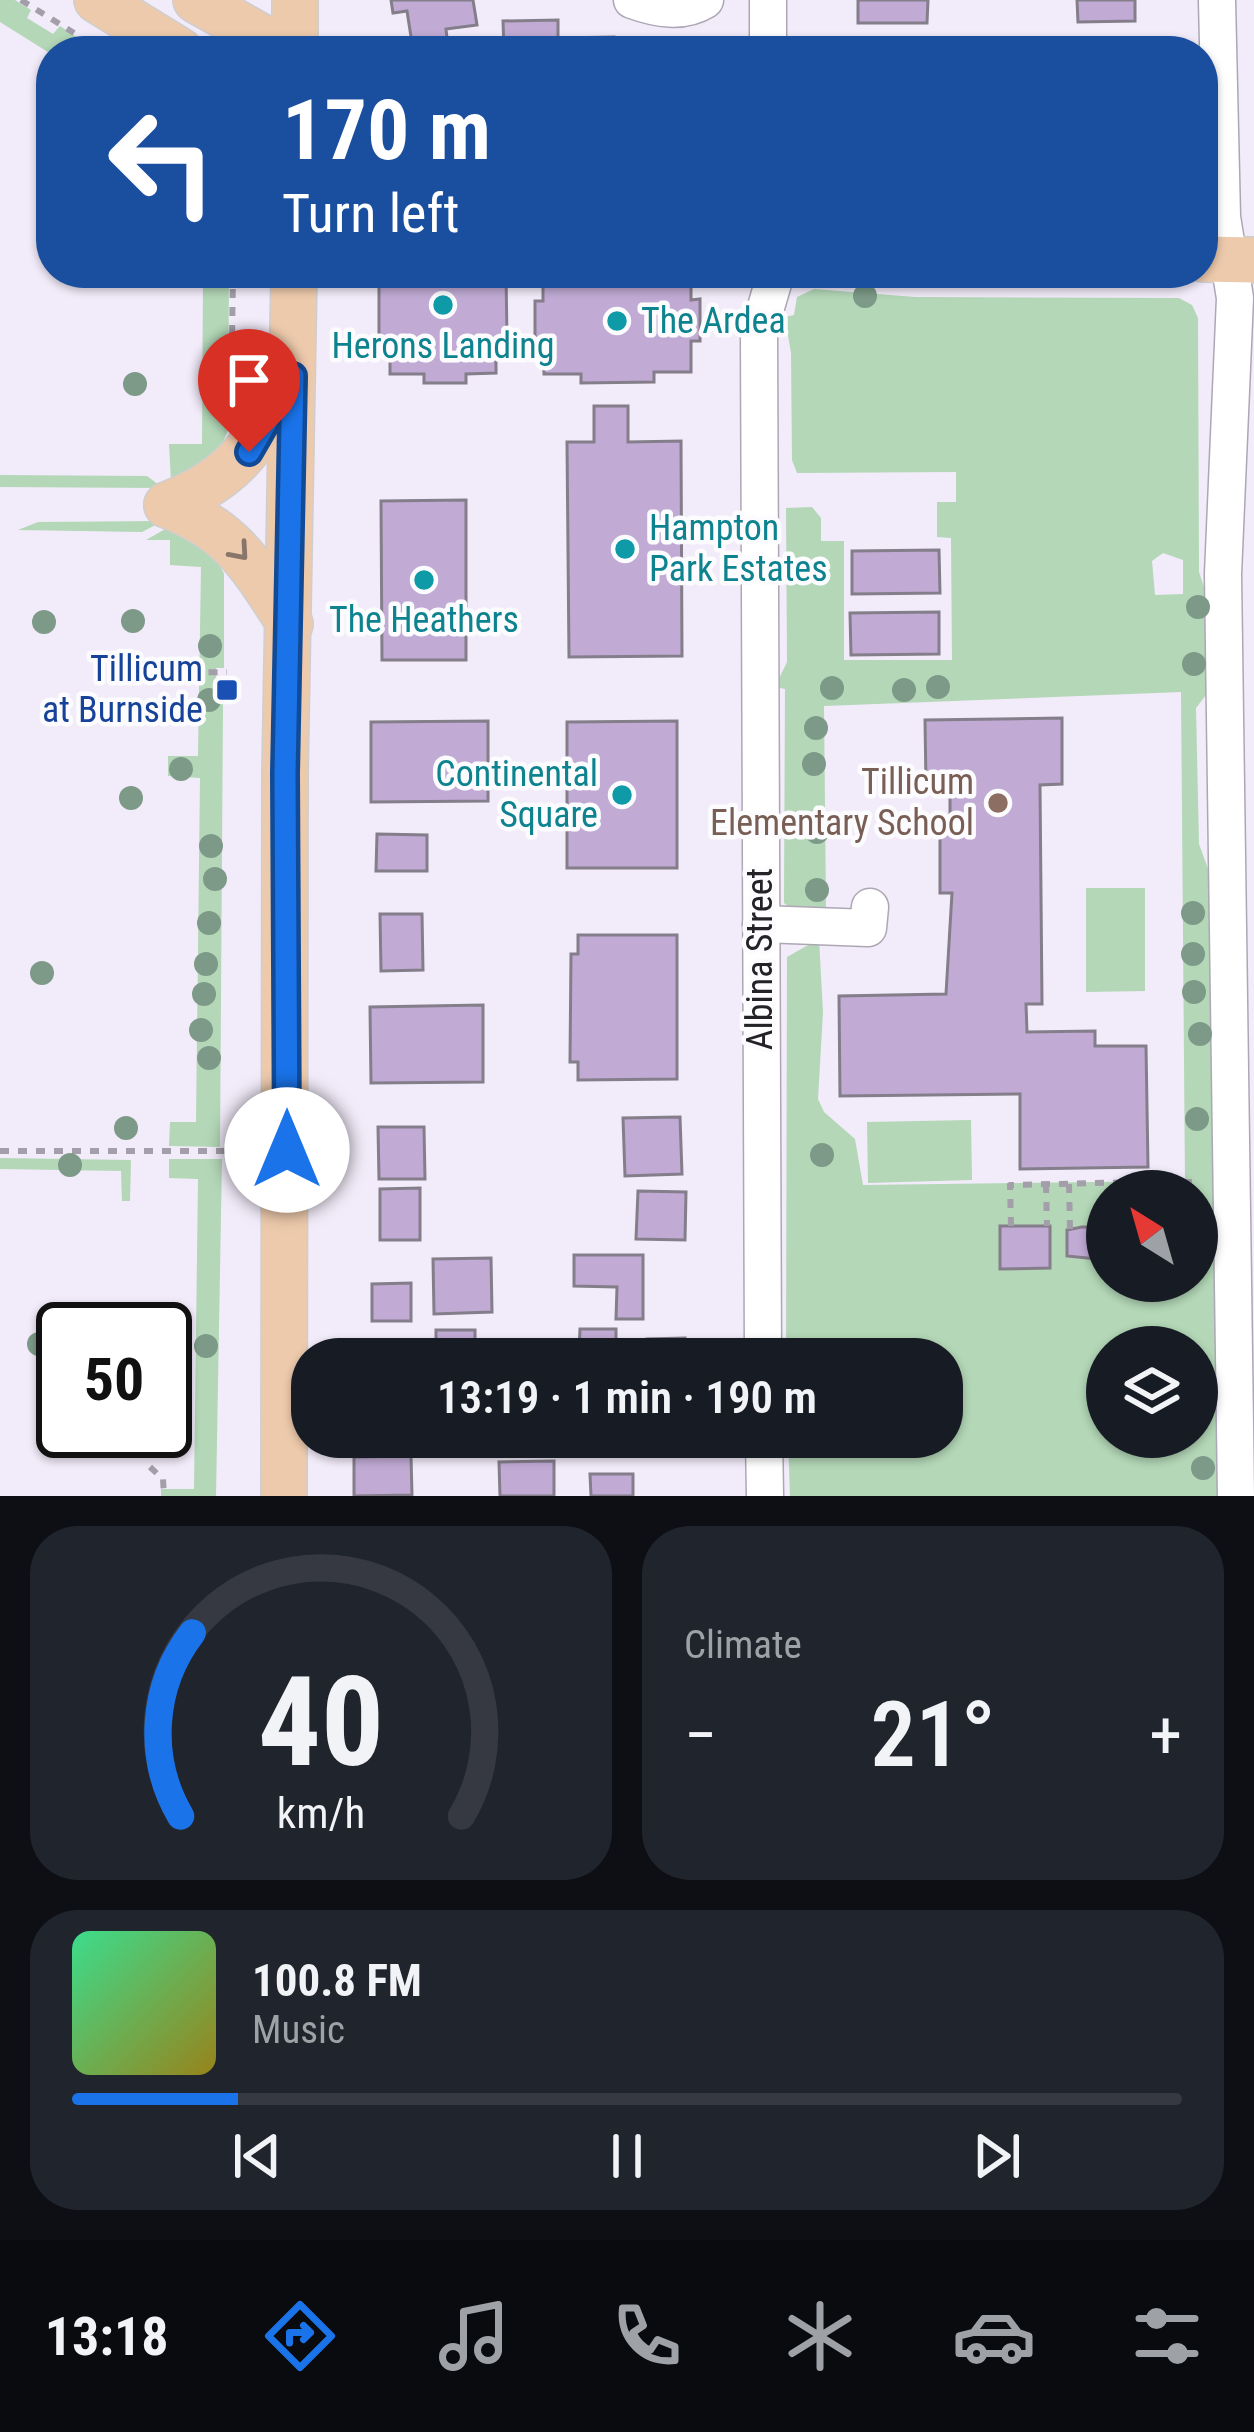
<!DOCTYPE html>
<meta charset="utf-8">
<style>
body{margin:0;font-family:"Roboto Condensed",sans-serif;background:#20242c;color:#f1f3f6;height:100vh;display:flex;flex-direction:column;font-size:45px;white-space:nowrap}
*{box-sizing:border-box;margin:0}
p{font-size:39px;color:#9ea1a6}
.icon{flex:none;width:66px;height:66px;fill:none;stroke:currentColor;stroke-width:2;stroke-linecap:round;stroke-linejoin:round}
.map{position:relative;height:1496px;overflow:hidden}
.panel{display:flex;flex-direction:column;gap:30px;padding:30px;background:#0d0f14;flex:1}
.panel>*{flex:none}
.guide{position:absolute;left:36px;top:36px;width:1182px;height:252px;border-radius:48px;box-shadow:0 3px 9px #0004;background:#1a4fa0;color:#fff;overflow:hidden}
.needle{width:78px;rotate:323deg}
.fabs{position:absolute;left:1086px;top:1170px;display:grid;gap:24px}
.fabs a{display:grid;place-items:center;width:132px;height:132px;border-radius:50%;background:#171b24;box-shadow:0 3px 9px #0004;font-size:60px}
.speed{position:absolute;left:36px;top:1302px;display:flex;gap:24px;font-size:60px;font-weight:700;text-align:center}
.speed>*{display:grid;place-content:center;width:156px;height:156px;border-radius:50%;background:#171b24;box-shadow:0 3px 9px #0004;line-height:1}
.speed .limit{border:6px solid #111;border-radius:18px;background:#fff;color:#111}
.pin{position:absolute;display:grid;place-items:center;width:102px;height:102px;color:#fff;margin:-123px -51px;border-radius:50% 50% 50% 0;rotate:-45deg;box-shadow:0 0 12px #0007}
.pin .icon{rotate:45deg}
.me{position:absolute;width:132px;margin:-66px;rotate:0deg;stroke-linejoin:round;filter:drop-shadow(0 0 9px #0008)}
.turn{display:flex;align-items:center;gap:42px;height:252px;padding:0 48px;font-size:54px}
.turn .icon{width:156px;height:156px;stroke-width:2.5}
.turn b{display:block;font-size:84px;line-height:102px}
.big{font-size:90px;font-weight:600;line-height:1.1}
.panel .widget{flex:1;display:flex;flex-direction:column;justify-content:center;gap:18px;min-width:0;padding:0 42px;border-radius:48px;background:#20242c}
.panel .dial{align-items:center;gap:0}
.dial svg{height:312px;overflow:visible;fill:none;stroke:#363941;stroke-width:7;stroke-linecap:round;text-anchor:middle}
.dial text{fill:#f1f3f6;stroke:none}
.song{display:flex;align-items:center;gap:36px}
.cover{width:144px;height:144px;border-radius:18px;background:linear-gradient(135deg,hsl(150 70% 55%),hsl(50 70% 35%))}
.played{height:12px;border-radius:6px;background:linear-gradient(90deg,#1a73e8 15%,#363941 15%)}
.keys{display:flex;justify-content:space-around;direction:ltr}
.heat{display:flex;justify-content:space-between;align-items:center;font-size:66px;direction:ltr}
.panel .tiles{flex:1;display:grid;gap:30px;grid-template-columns:1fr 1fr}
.widget:last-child{grid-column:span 2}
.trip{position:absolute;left:291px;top:1338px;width:672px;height:120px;border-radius:48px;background:#171b24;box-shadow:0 3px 9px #0004;font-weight:600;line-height:120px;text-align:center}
.menu{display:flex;height:192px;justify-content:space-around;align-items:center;background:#090b0e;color:#9ea1a6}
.menu .icon{width:84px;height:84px}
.menu .selected{color:#1a73e8}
.menu b{font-size:54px;color:#f1f3f6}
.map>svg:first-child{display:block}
.green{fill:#b3d7b7;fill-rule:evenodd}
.building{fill:#c1abd5;stroke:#847d8a;stroke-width:3}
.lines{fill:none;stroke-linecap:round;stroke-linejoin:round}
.minor-casing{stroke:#ada7b4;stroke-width:39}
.major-casing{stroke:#cfcecf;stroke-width:48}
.path{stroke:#a39ea9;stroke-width:6;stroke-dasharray:9 9;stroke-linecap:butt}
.minor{stroke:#fff;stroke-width:36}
.major{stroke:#edcaac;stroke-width:45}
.tree{fill:#7d9a88}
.oneway{stroke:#88766a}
.route-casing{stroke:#114b97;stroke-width:30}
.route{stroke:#1a73e8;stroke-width:21}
.culture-dot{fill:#0f9aa8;stroke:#fcfbfd;stroke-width:4.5}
.transit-dot{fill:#1a4fb4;stroke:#fcfbfd;stroke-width:4.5}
.education-dot{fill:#8d6e63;stroke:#fcfbfd;stroke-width:4.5}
.labels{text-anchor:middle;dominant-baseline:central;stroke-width:9;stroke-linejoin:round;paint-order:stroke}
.culture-label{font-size:36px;fill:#0d838f;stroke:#fcfbfd;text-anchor:start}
.transit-label{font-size:36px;fill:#164399;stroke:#fcfbfd;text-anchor:end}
.education-label{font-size:36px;fill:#785e54;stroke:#fcfbfd;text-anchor:end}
.street-label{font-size:36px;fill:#242227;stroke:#fcfbfd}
</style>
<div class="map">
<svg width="1254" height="1496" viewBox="0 0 1254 1496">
<rect width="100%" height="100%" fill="#f2ebf9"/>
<g class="green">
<path d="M0,0H15L31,10L27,18L53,34L60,26L98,51L51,54L0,22Z"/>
<path d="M203,273H229L228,430L216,459L171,481L169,444H202Z"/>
<path d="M814,289L915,297L1179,298L1192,305L1198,318L1199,572L1209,602L1206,695L1196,708L1199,844L1216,891L1221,1496H790L788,1437H942V1359H786L787,957L819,939L823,1012L818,1099L824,1112L855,1139L863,1185L1185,1181L1181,692L824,706L826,907L822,913H797L784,903L785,689L775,687L787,662L786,508L812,507L821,518V541H844V660H952L951,538L937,537V502H956V472L797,473L792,460L791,353L785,317L794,315L797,297ZM1163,553L1183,560V594L1155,595L1152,561ZM1107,1191H1197V1281H1107ZM1107,1347H1197V1437H1107Z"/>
<path d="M0,475L147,476L163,488L0,487Z"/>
<path d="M163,521L142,532L18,530L38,522Z"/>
<path d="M167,528C187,531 218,555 224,574V668H216V703L223,704L220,1147L169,1146L170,1122H196L200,778L168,776V756H198L201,567L170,565V540H146Z"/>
<path d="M1086,888H1145V991L1086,992Z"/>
<path d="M971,1120L972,1180L868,1183L867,1122Z"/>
<path d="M0,1158L131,1160L130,1201H122L121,1171L0,1169Z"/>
<path d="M169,1159H222L216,1496H161V1489H194L198,1179L169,1178Z"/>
</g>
<g class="building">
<path d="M391,0H473L477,25L446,29L447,38L412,43L407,11L393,13Z"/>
<path d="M858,0H928L927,23H858Z"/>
<path d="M1077,0H1135V21L1078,22Z"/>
<path d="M558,20V38L614,37L615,51H504L503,21Z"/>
<path d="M379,273H506L507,338H496V373L466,374V383H424V374H390V339L379,340Z"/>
<path d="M543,273H669V281H691V300L700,299V341H691V372H654V382L581,383V374H544L543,344H535V301H543Z"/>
<path d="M594,406H628V442L681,441L682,656L569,657L567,442H594Z"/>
<path d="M466,500V660H382L381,501Z"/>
<path d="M939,550L940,593L852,594V551Z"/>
<path d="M939,612V654L851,655L850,613Z"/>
<path d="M1062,718V784L1040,785L1042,1004H1026L1027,1032L1095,1031V1046H1146L1148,1167L1020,1169V1094L840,1096L839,996L946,994L952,893H940V833H950V784H926L925,720Z"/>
<path d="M488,721V801L371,802V722Z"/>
<path d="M677,721V868H567V722Z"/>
<path d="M377,834L427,835V871H376Z"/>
<path d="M380,914H422L423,970L381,971Z"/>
<path d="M578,935H677V1079L578,1080V1062H570L571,954H578Z"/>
<path d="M483,1005V1082L371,1083L370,1007Z"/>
<path d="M680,1117L682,1174L625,1176L623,1118Z"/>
<path d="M378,1127H424L425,1179H379Z"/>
<path d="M420,1188V1240H380V1189Z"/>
<path d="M638,1191L686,1192L685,1240L636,1239Z"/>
<path d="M1000,1226H1050V1268L1000,1269Z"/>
<path d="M1082,1227H1107V1260L1067,1256V1230Z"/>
<path d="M574,1255H643V1319H616L617,1287L574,1286Z"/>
<path d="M491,1258L492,1312L434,1314L433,1259Z"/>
<path d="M411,1283V1321H372V1284Z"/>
<path d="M580,1329H616V1352L579,1351Z"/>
<rect x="436" y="1330" width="39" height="29"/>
<path d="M685,1338V1359H647V1339Z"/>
<path d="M378,1342H413L414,1359H379Z"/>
<rect x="659" y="1437" width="34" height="12"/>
<path d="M411,1456L412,1495L354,1496V1457Z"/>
<path d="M554,1461V1496H500L499,1462Z"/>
<path d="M590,1474H633V1496H591Z"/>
</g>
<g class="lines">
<defs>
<g id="minor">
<path d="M632,0C657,9 682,14 705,0"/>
<path d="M1217,0L1222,217L1235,298L1223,574L1236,1496"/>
<path d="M768,51V0"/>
<path d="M761,924L868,928L870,907"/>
<path d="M763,1359L759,331L776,273"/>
<path d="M764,1437L765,1496"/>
</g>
<g id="major">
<path d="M97,0L180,51"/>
<path d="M196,0L286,51"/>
<path d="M295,0V51"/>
<path d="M1203,259L1254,260"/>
<path d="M167,505C240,476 254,444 291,379"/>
<path d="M167,505C234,531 252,566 290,624"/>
<path d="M284,1496L285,773L294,273"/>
</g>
</defs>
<use href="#minor" class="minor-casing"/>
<use href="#major" class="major-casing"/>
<g class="path">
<path d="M21,0L74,33"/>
<path d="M346,51L355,37"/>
<path d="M231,406L233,273"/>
<path d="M156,666L172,673L227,672"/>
<path d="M0,1151H248"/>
<path d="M1046,1184L1047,1226"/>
<path d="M1069,1184L1070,1230"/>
<path d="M1141,1191V1182H1192"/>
<path d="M1011,1226L1010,1185L1141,1182"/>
<path d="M150,1467L163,1479L164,1496"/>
</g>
<use href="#minor" class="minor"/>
<use href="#major" class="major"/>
</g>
<g class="tree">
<circle cx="865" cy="296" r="12"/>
<circle cx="135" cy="384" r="12"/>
<circle cx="1198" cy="607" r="12"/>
<circle cx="133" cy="621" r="12"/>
<circle cx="44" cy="622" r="12"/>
<circle cx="210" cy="646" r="12"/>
<circle cx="1194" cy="664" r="12"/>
<circle cx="938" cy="687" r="12"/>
<circle cx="832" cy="688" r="12"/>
<circle cx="904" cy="690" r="12"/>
<circle cx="209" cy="700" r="12"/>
<circle cx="816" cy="728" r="12"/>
<circle cx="814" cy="764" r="12"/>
<circle cx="181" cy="769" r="12"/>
<circle cx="131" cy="798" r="12"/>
<circle cx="817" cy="832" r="12"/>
<circle cx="211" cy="846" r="12"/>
<circle cx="215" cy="879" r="12"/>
<circle cx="817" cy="890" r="12"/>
<circle cx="1193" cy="913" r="12"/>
<circle cx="209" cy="923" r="12"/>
<circle cx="1193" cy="954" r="12"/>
<circle cx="206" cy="964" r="12"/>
<circle cx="42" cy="973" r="12"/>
<circle cx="1194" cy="992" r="12"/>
<circle cx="204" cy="994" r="12"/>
<circle cx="201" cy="1030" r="12"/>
<circle cx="1200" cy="1034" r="12"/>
<circle cx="209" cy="1058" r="12"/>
<circle cx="1197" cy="1119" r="12"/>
<circle cx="126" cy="1128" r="12"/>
<circle cx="822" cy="1155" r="12"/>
<circle cx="70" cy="1165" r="12"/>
<circle cx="39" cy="1344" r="12"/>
<circle cx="206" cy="1346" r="12"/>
<circle cx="1203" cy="1468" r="12"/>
</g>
<defs><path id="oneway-chevron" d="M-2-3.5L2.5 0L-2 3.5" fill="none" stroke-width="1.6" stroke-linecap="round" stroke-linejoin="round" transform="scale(3)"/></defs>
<use class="oneway" href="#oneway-chevron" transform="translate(240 552) rotate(49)"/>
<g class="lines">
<defs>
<path id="route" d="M249,452L293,376L285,773L287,1150"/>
</defs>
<use href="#route" class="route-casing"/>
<use href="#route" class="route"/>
</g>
<g class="culture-dot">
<circle cx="443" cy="305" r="12"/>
<circle cx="617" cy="321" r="12"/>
<circle cx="625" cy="549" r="12"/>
<circle cx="424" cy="580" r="12"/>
<circle cx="622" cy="795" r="12"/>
</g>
<rect class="transit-dot" x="215" y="678" width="24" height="24" rx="6"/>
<circle class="education-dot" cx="998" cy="803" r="12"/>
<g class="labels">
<g class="culture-label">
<text x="641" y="321">The Ardea</text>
<text x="443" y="346" text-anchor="middle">Herons Landing</text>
<text x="649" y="528">Hampton<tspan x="649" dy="41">Park Estates</tspan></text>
<text x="424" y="620" text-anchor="middle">The Heathers</text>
<text x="598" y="774" text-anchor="end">Continental<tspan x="598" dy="41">Square</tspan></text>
</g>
<g class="transit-label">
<text x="203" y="669">Tillicum<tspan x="203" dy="41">at Burnside</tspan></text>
</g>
<g class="education-label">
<text x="974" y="782">Tillicum<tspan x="974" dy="41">Elementary School</tspan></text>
</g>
<g class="street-label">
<text transform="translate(760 959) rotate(-90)">Albina Street</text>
</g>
</g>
</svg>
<div class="fabs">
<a><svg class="needle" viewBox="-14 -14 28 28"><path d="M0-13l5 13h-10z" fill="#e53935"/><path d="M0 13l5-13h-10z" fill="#9ea1a6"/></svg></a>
<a><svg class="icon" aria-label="layers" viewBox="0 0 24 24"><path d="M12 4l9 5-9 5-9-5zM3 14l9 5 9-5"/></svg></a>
</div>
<div class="speed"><div class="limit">50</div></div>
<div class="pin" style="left:249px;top:452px;background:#d93025"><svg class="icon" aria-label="arrive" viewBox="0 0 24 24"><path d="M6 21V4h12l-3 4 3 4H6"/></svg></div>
<svg class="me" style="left:287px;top:1150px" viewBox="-20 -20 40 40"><circle r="19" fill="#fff"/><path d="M0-13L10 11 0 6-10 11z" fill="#1a73e8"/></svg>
<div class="trip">13:19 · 1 min · 190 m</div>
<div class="guide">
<div class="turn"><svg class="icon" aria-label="left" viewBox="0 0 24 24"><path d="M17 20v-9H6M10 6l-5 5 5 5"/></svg><div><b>170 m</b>Turn left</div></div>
</div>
</div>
<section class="panel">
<div class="tiles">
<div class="widget dial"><svg viewBox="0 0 100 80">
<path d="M14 69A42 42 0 1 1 86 69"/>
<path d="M14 69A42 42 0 0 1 17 22" stroke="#1a73e8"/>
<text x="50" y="56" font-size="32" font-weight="700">40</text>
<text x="50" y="72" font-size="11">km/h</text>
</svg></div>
<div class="widget"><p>Climate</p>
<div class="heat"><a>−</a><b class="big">21°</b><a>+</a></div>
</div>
<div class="widget">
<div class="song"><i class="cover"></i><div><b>100.8 FM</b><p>Music</p></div></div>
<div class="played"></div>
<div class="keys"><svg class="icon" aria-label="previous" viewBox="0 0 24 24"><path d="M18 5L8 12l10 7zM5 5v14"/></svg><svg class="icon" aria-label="pause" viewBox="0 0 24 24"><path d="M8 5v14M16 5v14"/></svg><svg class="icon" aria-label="next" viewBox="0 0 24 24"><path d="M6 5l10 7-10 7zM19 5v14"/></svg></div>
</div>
</div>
</section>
<nav class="menu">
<b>13:18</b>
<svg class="icon selected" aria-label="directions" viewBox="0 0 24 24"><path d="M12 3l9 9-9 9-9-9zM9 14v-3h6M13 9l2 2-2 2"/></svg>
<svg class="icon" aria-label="music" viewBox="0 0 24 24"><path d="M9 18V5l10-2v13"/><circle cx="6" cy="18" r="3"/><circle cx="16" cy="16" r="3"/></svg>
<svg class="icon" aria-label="phone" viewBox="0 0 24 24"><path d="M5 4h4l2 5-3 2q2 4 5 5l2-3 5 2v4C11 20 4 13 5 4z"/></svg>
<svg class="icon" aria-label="climate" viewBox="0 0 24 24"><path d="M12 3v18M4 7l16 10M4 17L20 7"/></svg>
<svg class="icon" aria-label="car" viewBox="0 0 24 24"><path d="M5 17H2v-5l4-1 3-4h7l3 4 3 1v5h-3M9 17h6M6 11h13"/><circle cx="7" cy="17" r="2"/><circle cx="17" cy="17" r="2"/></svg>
<svg class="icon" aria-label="filters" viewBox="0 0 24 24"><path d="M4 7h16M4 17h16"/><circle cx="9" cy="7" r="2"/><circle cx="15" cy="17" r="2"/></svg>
</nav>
